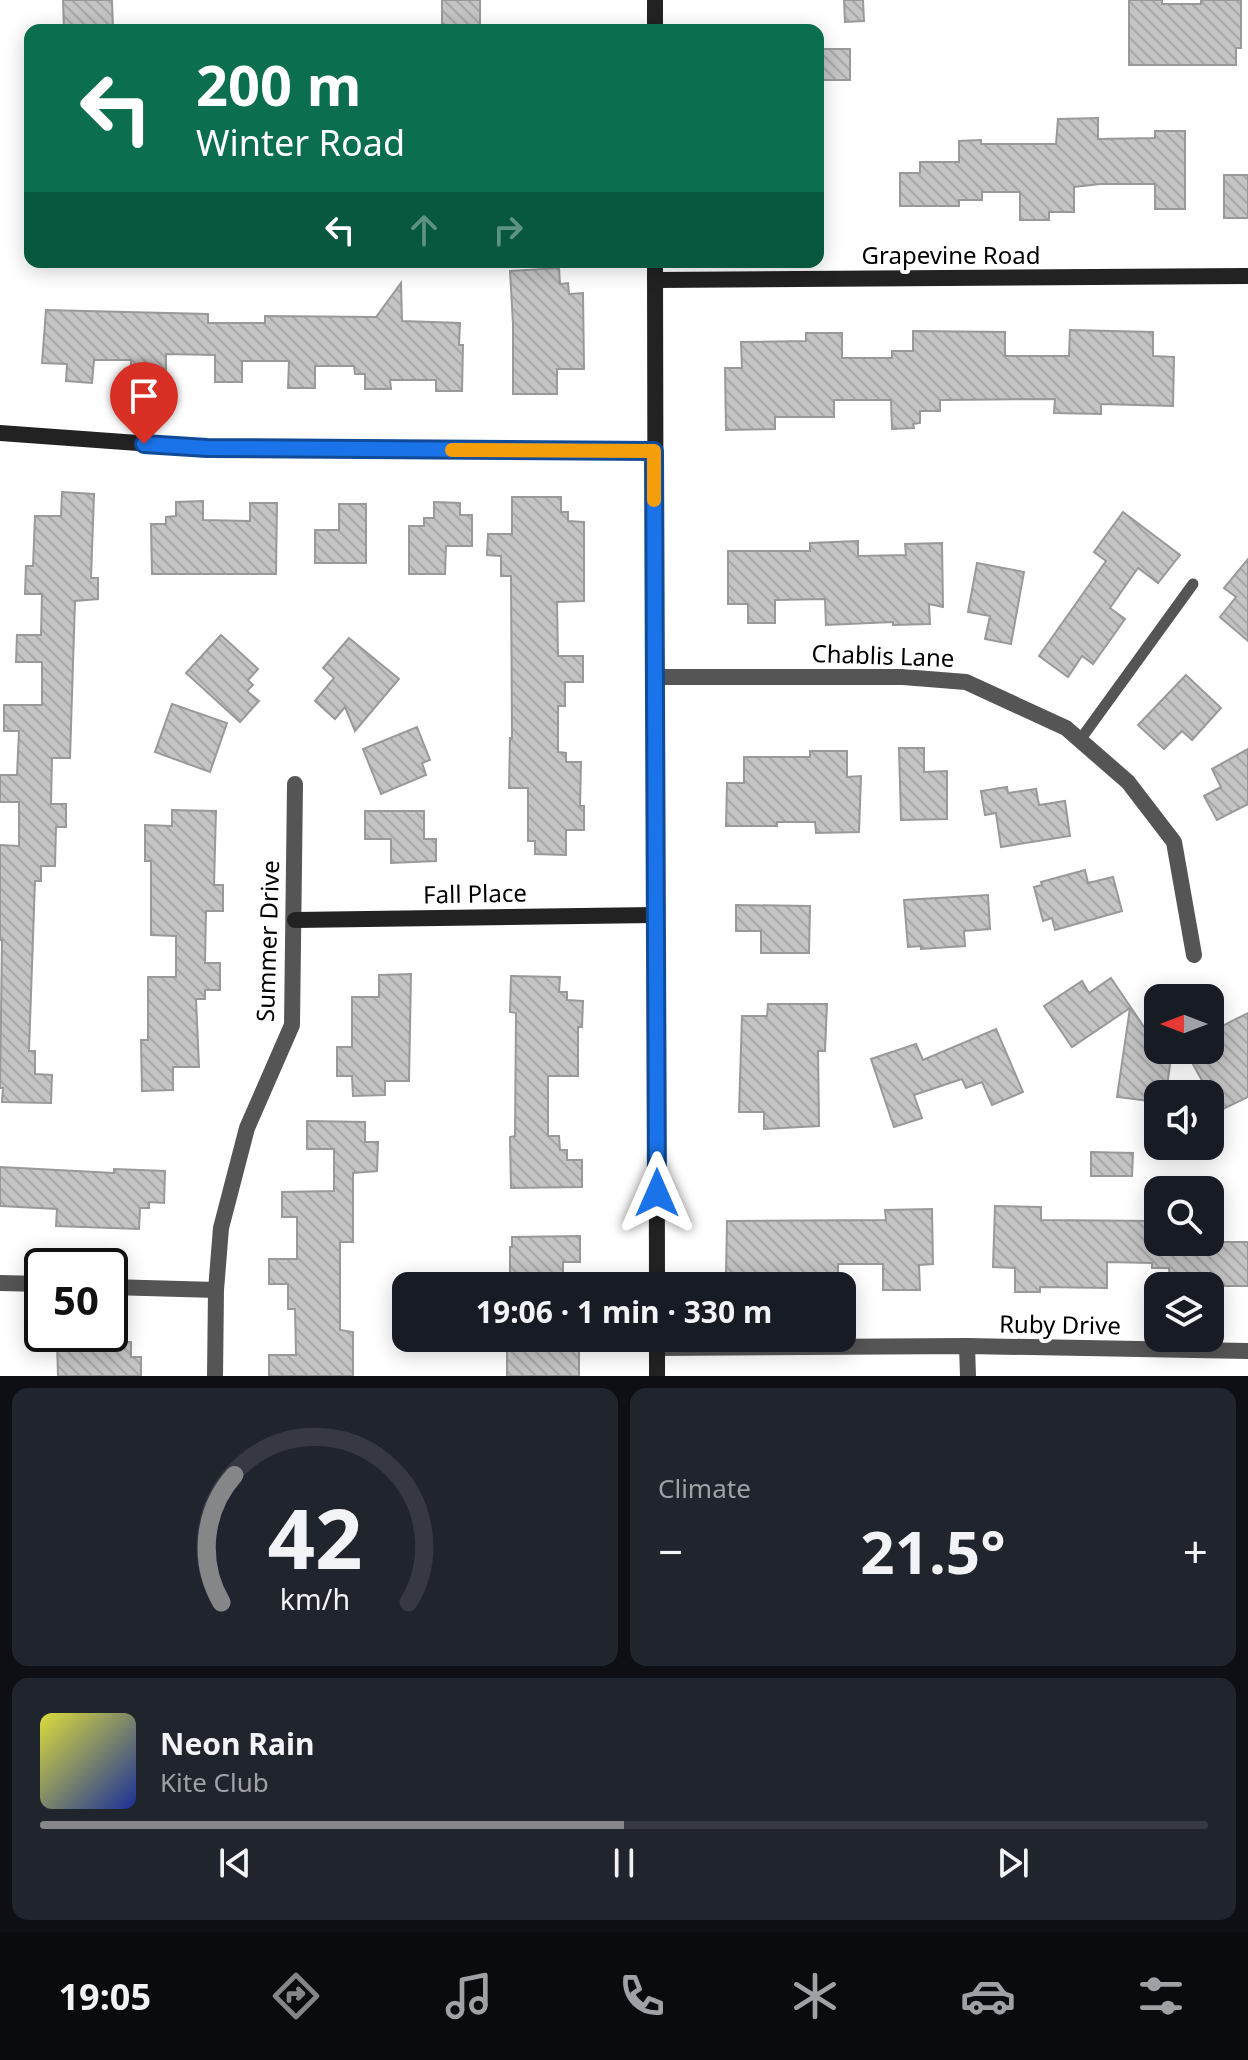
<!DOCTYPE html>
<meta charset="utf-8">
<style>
body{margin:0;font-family:"Noto Sans",sans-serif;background:#20242c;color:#f1f3f6;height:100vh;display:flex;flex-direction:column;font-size:30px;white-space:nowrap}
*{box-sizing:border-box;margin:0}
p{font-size:26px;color:#9ea1a6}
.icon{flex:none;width:44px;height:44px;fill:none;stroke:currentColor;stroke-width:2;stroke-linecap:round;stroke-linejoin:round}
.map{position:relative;height:1376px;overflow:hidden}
.sheet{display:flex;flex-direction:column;gap:12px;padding:12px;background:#0d0f14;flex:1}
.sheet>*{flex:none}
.banner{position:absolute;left:24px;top:24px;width:800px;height:244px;border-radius:16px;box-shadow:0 4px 20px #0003;background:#0b6e4f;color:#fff;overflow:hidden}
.needle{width:52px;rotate:270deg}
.buttons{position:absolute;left:1144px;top:984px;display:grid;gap:16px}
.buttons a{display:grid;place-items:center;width:80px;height:80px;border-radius:16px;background:#171b24;box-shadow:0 4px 20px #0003;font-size:40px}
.speed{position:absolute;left:24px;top:1248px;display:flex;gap:16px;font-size:40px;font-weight:700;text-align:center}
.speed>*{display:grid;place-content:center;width:104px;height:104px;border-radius:50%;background:#171b24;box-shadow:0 4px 20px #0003;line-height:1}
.speed .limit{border:4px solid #111;border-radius:12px;background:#fff;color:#111}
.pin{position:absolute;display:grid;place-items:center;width:68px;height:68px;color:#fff;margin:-82px -34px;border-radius:50% 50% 50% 0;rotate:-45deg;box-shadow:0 0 8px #0007}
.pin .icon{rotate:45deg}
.me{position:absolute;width:88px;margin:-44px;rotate:0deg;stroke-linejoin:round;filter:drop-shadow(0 0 6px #0008)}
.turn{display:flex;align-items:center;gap:28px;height:168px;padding:0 40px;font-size:36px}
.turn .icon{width:104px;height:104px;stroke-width:2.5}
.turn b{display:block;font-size:56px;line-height:68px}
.lanes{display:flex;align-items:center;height:76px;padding:0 40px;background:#0003;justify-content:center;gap:40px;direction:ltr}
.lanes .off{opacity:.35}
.big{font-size:60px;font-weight:700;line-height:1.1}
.sheet .tile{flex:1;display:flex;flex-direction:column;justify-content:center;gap:12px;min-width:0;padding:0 28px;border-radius:16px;background:#20242c}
.sheet .dial{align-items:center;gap:0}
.dial svg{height:208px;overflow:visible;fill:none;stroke:#363941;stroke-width:7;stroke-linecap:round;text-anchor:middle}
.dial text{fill:#f1f3f6;stroke:none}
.song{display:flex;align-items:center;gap:24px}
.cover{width:96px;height:96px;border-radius:12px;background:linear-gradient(135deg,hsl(60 70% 55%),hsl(230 70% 35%))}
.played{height:8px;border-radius:4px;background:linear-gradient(90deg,#858687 50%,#363941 50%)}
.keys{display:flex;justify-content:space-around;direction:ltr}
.heat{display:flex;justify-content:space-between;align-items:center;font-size:44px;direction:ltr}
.sheet .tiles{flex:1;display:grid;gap:12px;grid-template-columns:1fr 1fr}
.tile:last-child{grid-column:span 2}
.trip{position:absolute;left:392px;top:1272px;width:464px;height:80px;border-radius:16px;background:#171b24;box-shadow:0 4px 20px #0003;font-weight:700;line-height:80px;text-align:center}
.tab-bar{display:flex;height:128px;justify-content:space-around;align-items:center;background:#090b0e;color:#9ea1a6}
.tab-bar .icon{width:56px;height:56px}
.tab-bar .active{color:#858687}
.tab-bar b{font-size:36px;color:#f1f3f6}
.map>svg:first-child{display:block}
.building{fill:url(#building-back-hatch);stroke:#999;stroke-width:2}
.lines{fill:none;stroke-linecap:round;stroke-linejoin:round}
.lane{stroke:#555;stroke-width:11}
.street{stroke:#555;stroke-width:16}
.secondary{stroke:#222;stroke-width:16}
.route-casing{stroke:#114b97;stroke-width:20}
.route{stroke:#1a73e8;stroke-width:14}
.slow{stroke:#f59e0b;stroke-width:14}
.labels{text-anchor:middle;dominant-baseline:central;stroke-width:8;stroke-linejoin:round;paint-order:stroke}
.street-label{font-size:24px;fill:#000;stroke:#fff}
</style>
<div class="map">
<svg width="1248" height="1376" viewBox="0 0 1248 1376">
<defs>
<pattern id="building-back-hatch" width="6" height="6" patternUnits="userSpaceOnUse" patternTransform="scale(2)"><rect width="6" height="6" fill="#c4c4c4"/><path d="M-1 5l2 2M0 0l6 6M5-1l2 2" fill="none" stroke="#a7a7a7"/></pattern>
</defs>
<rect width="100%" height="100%" fill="#fff"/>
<g class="building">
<path d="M63,0H112L113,30H64Z"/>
<rect x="442" y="0" width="38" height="30"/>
<path d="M844,0H863L864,21L845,22Z"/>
<path d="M1129,0H1162V4H1201V0H1241V48H1236V65H1129Z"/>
<rect x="818" y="49" width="32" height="31"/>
<path d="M1098,118V139L1155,138V131H1185V209H1155V184H1100L1074,187V212H1049V220H1020V192H982V200H959V206H900V173H920V162H959V141L981,140V144H1056L1058,119Z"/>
<rect x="1224" y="175" width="24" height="43"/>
<path d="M559,268L560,284L568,283L569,294L583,293L584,369H557V394H513V324L510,271Z"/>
<path d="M401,283L402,321L460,323L459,345H463L462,391H436V380H390L391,389H365V374H355L354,366H315V388H288L289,361H242V382H215V355L166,354V384H140V368H131V360H94L92,383L66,381L67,364L42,363L46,310L208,314V323H265V316L376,317Z"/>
<path d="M1070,330L1153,332V356L1174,357L1173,406L1101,404V414L1054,413L1055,399L940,400V411H920V423L913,424L914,428L892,429L891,400H834V417H775V429L726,430L725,368H742L741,342L806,341V333H842V358H892V351H913V331L1005,332V356H1069Z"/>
<path d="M62,492L94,494L91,578H98V599L75,601L70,758H52L51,804H66V827H56L55,866H41V881H35L29,1051H35V1074L52,1075L51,1103L2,1102L3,1088H0L2,940H0V845L19,846V802H0V775H17L19,731H4V705H42V662H16L17,635H41L42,594H25L26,566H33L35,516H61Z"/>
<path d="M512,497H561V512H568V521L584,522V601L557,602L558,656H583V682H565V706H558V752L566,753V762H581L580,806H584V830H566V855L535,854V841H528V788H509L510,738H512L511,576H501V556L487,555L488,534H512Z"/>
<path d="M203,501V520L250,521V503H277L276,574H152L151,524H166V517L176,516V502Z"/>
<path d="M434,502L460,503V515H472V546H446L445,574H409V526H424V518H434Z"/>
<path d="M339,504H366V563H315V530H339Z"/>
<path d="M1123,512L1180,555L1158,583L1138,568L1110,608L1125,619L1093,664L1082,656L1068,677L1039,656L1106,561L1094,552Z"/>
<path d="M858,541V556L906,555L905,544L942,543L943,607L929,604L930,624L893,625V622L826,625L825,599L775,600V623H748V604H728V551H810V543Z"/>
<path d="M1248,559V641L1220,617L1236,597L1224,588Z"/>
<path d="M977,563L1024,572L1011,644L985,639L990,616L968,612Z"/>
<path d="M221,635L258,669L248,680L253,685L247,691L259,701L240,722L186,673Z"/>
<path d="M349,638L399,679L355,731L345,707L335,719L315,701L334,678L323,668Z"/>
<path d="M1186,675L1221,708L1192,740L1182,731L1164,749L1138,725Z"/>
<path d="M172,704L227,723L210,772L155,752Z"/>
<path d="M417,727L430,760L422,763L426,775L381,794L363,749Z"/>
<path d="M899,748H924V772L947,771V819L901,820Z"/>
<path d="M1248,749V804L1217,820L1204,796L1221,787L1212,769Z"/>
<path d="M810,751H847V777L861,776L859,832L816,833L815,822H777V826H726L727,783H744V757H810Z"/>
<path d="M1007,787L1008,793L1036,789L1039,805L1065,801L1070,836L1001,847L996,813L985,815L981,791Z"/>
<path d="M172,810L216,811L214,885H223V911H206L205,963H220V990H205V999H196L199,1067H173V1090L142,1091L141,1040H148V977H176V936L151,935V861H145V825L172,826Z"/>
<path d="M365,811H424V839H436V861L391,863V839H365Z"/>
<path d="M1085,870L1088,883L1113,877L1122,911L1055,930L1052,918L1043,921L1034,887L1042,885L1041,882Z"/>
<path d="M988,895L990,929L964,931L965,946L921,949V946L908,947L904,900Z"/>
<path d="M736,905L810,906L809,953H761V931H736Z"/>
<path d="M411,974L409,1081H385V1095L353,1096L352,1076H337V1047H352V997H379V975Z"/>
<path d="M511,976L560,977L559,992H567V1000L583,1001L582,1027H578V1076H548V1136H559L560,1150H567V1160H582V1187L511,1188L510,1137L515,1136L516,1013L510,1012Z"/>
<path d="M1111,978L1144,1027L1158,1029V1050H1172L1166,1094H1158V1102L1117,1097L1130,1008L1072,1047L1044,1006L1082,981L1089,993Z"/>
<path d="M768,1004H827L825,1051H818L819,1126L764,1129V1112H739L742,1016H767Z"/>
<path d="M1248,1013V1097L1219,1111L1185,1050H1210V1032Z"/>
<path d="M996,1029L1023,1092L992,1105L982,1082L966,1088L962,1079L914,1095L922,1118L894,1127L871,1059L916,1044L923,1060Z"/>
<path d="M307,1121L365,1122V1142H378L377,1171L353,1173V1242H340V1330L353,1332V1376H269V1355H296L295,1309H288V1284H269V1259H297V1217H282V1192L334,1191V1149H307Z"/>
<path d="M1091,1152L1133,1153L1132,1176H1091Z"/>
<path d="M0,1167L114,1173V1169L165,1171L164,1203L149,1202V1208H140L139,1229L56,1226L57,1209L0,1206Z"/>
<path d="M995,1206L1041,1207V1220L1158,1221V1242H1248V1286H1170L1169,1268H1152V1263L1107,1262V1288L1040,1287V1292H1015V1268L993,1267Z"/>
<path d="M932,1209L933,1264L919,1265L920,1290H883V1264H838V1286H745V1275H726L727,1221L886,1220L885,1210Z"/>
<path d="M580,1236V1262H563V1286H510V1247H512V1237Z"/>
<path d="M507,1338H551V1350H579V1376H507Z"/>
<path d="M83,1339V1343L131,1342V1357H141V1376H58L57,1340Z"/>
</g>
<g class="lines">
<path class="lane" d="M1080,740L1193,584"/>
<g class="street">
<path d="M655,677H903L966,682L1066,728L1128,782L1174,842L1194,955"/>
<path d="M0,1283L42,1284"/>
<path d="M110,1287L216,1290"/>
<path d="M967,1346L968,1376"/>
<path d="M657,1348L967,1346L1248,1351"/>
<path d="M215,1376L216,1290L221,1228L247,1128L292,1025L295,784"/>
</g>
<g class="secondary">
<path d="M655,0V30"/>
<path d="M655,262L657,1286"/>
<path d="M655,280L1248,276"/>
<path d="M0,433L207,448L654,451"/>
<path d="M295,920L655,915"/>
<path d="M657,1376V1338"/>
</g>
</g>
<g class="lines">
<defs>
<path id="route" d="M144,444L207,448L654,451L657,1193"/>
</defs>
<use href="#route" class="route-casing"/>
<use href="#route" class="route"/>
<path class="slow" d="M452,450L654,451V500"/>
</g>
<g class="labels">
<g class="street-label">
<text x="951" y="254">Grapevine Road</text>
<text transform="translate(883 655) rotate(2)">Chablis Lane</text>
<text transform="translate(475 893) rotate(-1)">Fall Place</text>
<text transform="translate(267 941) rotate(-88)">Summer Drive</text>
<text transform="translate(1060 1324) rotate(1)">Ruby Drive</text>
</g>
</g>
</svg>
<div class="buttons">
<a><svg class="needle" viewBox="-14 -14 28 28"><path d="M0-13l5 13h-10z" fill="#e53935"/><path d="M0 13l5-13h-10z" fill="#9ea1a6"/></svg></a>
<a><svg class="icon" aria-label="sound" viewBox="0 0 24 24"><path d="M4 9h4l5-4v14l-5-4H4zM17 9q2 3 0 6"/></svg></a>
<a><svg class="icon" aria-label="search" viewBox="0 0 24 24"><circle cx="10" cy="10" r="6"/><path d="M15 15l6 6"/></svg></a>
<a><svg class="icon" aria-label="layers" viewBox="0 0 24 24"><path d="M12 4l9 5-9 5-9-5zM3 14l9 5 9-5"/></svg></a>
</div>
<div class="speed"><div class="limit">50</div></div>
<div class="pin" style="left:144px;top:444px;background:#d93025"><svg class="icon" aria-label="arrive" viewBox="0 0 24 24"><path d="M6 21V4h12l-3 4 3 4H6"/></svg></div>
<svg class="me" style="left:657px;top:1193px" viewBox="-20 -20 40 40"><path d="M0-17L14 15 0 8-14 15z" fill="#1a73e8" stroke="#fff" stroke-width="4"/></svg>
<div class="trip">19:06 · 1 min · 330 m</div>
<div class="banner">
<div class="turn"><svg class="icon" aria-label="left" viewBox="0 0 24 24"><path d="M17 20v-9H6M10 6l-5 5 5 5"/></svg><div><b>200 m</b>Winter Road</div></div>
<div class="lanes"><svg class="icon" aria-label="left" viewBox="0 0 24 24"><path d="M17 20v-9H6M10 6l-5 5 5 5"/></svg><svg class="icon off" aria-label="ahead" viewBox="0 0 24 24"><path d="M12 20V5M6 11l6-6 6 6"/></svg><svg class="icon off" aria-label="right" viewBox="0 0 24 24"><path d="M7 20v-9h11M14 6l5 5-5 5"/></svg></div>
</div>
</div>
<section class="sheet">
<div class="tiles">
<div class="tile dial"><svg viewBox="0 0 100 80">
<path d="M14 69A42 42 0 1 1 86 69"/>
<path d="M14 69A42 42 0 0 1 19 20" stroke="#858687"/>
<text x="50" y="56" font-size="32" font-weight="700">42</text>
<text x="50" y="72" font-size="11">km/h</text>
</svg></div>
<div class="tile"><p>Climate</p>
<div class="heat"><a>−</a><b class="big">21.5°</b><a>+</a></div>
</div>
<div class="tile">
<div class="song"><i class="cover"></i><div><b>Neon Rain</b><p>Kite Club</p></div></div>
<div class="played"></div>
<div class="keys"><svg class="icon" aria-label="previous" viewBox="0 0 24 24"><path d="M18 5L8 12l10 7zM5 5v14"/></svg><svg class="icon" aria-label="pause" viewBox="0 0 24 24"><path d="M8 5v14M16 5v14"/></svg><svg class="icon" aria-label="next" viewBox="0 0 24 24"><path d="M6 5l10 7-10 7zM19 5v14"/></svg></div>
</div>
</div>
</section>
<nav class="tab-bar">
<b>19:05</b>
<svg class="icon active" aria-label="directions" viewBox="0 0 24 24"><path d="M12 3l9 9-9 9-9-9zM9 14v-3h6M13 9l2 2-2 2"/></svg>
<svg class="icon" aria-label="music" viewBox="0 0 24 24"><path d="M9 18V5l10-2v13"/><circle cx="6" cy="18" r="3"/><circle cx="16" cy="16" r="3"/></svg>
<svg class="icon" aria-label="phone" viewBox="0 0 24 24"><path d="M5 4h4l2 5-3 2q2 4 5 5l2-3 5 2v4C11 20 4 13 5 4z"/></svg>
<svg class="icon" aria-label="climate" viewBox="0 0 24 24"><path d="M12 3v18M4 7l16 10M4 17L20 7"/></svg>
<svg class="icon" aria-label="car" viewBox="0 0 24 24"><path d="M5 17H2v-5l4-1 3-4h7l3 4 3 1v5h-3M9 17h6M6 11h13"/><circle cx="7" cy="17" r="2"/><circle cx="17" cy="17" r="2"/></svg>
<svg class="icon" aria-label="filters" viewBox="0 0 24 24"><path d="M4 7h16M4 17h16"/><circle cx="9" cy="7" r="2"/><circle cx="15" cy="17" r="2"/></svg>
</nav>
